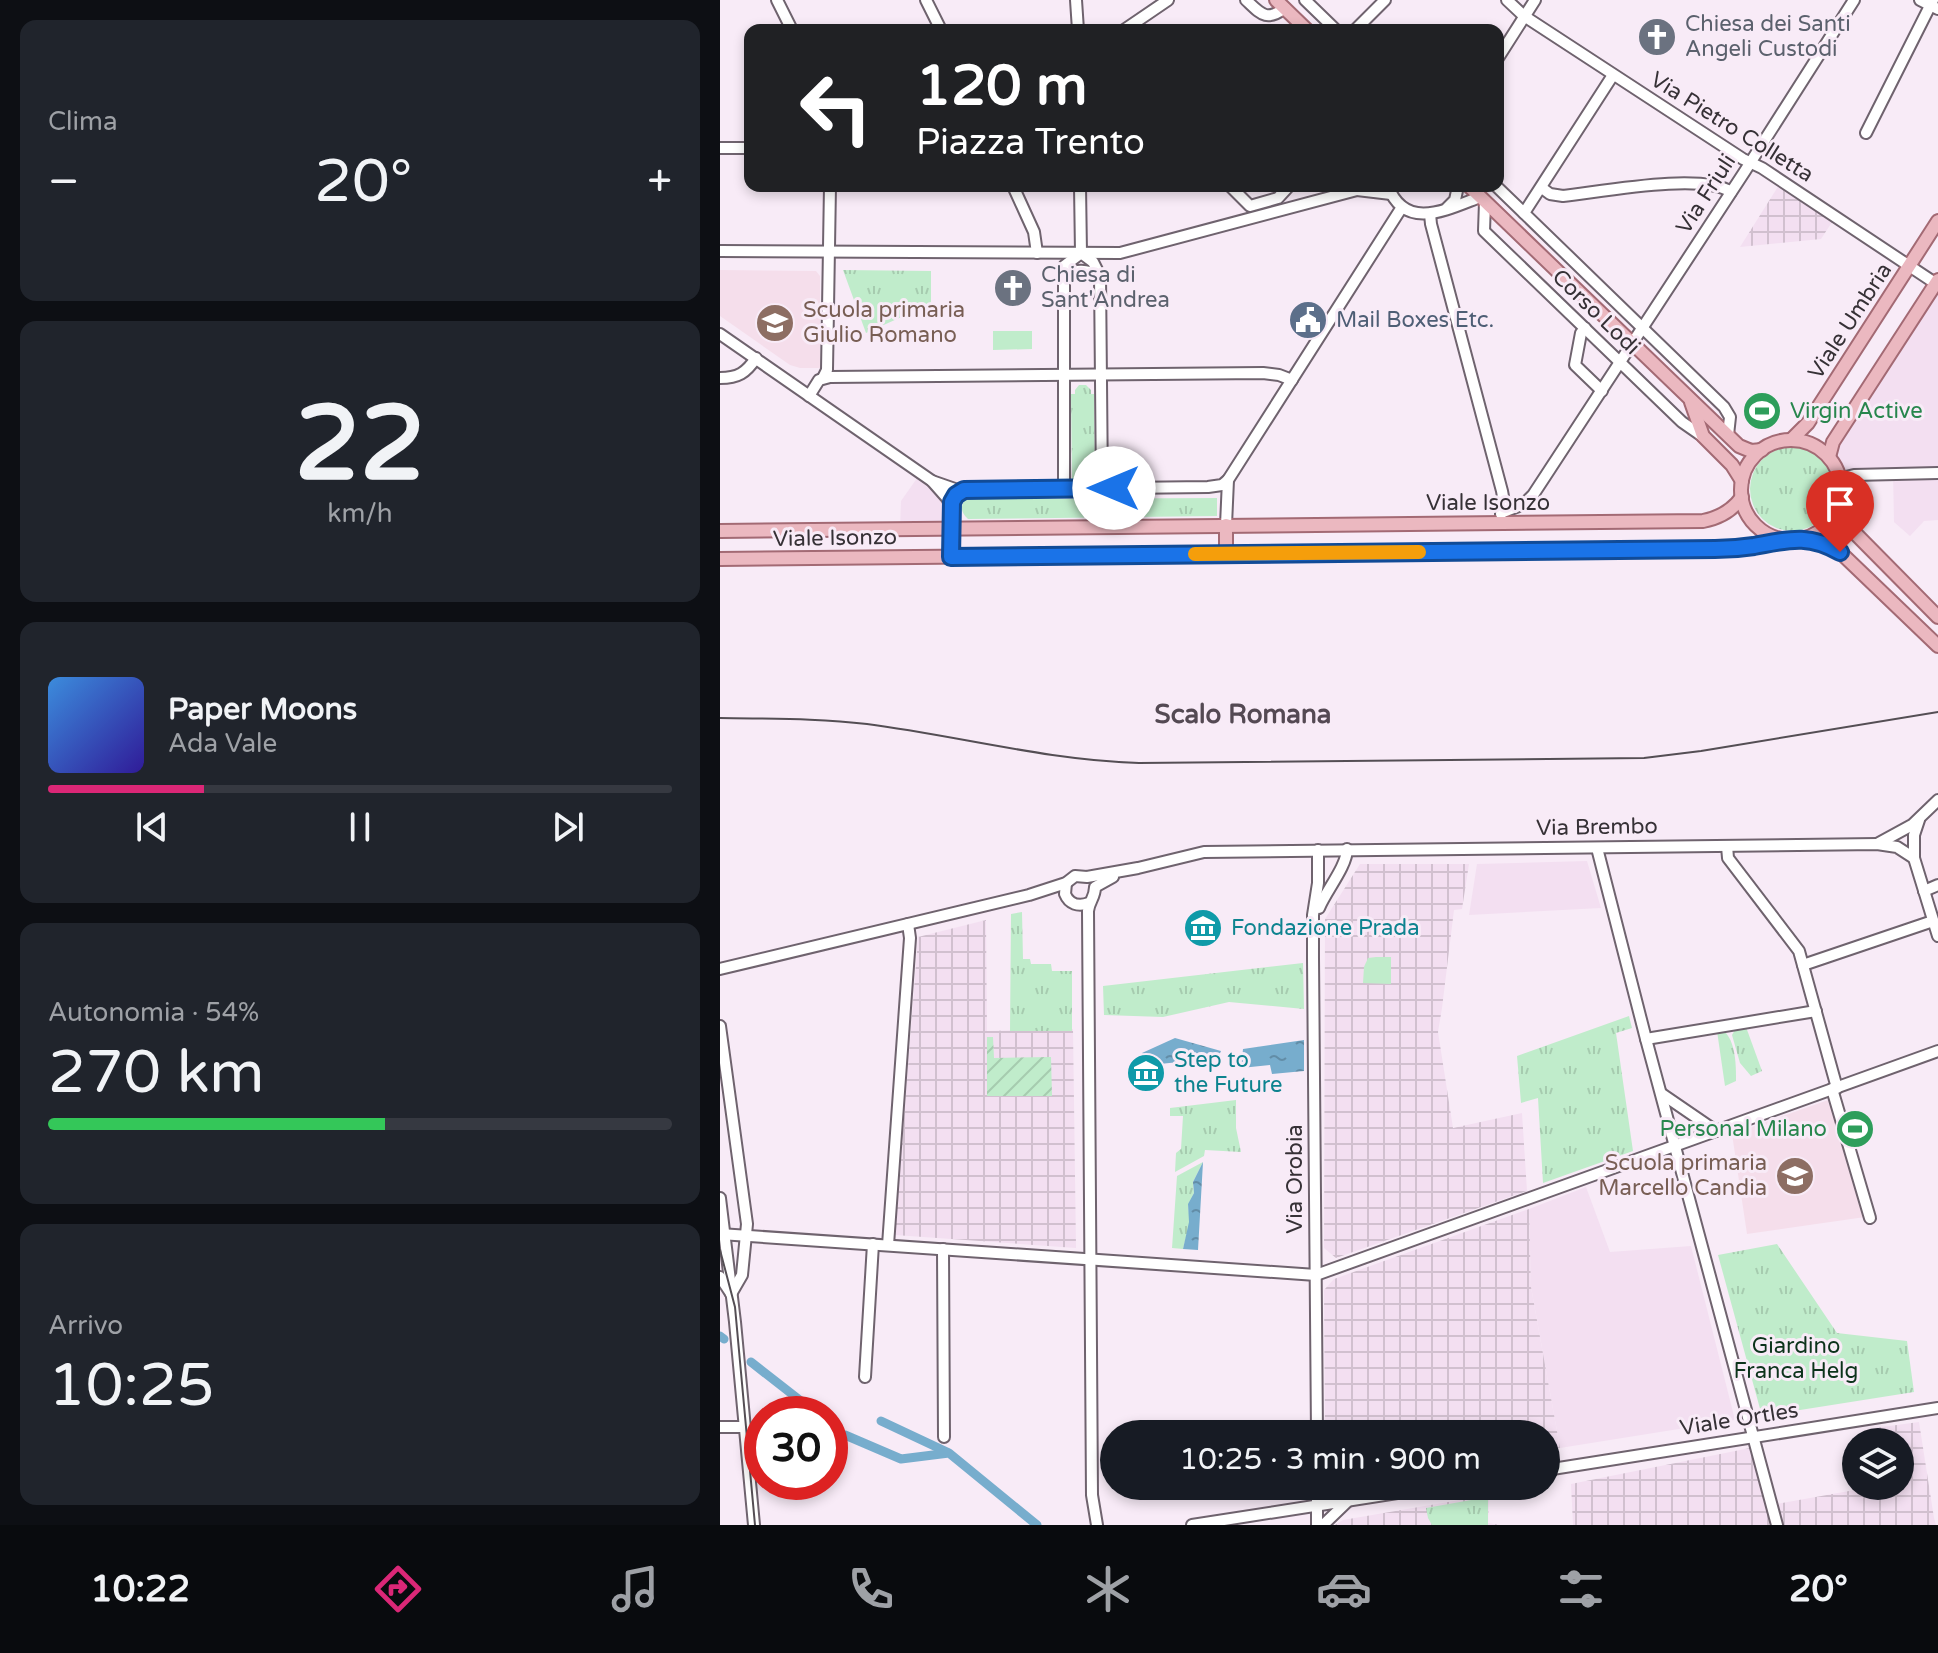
<!DOCTYPE html>
<html lang="it">
<meta charset="utf-8">
<style>
body{margin:0;font-family:"Varela Round",sans-serif;background:#20242c;color:#f1f3f6;height:100vh;display:flex;flex-direction:column;font-size:30px;white-space:nowrap}
*{box-sizing:border-box;margin:0}
p{font-size:26px;color:#9ea1a6}
.icon{flex:none;width:44px;height:44px;fill:none;stroke:currentColor;stroke-width:2;stroke-linecap:round;stroke-linejoin:round}
.map{position:relative;flex:1;overflow:hidden}
.sheet{display:flex;flex-direction:column;gap:20px;padding:20px;background:#0d0f14;width:720px}
.sheet>*{flex:none}
.top-card{position:absolute;left:24px;top:24px;width:760px;height:168px;border-radius:16px;box-shadow:0 4px 12px #0003;background:#202124;color:#fff;overflow:hidden}
.tools{position:absolute;left:1122px;top:1428px;display:grid;gap:16px}
.tools a{display:grid;place-items:center;width:72px;height:72px;border-radius:50%;background:#171b24;box-shadow:0 4px 12px #0003;font-size:40px}
.speed{position:absolute;left:24px;top:1396px;display:flex;gap:16px;font-size:40px;font-weight:700;text-align:center}
.speed>*{display:grid;place-content:center;width:104px;height:104px;border-radius:50%;background:#171b24;box-shadow:0 4px 12px #0003;line-height:1}
.speed .limit{border:12px solid #d22;background:#fff;color:#111}
.pin{position:absolute;display:grid;place-items:center;width:68px;height:68px;color:#fff;margin:-82px -34px;border-radius:50% 50% 50% 0;rotate:-45deg;box-shadow:0 0 8px #0007}
.pin .icon{rotate:45deg}
.me{position:absolute;width:88px;margin:-44px;rotate:270deg;stroke-linejoin:round;filter:drop-shadow(0 0 6px #0008)}
.turn{display:flex;align-items:center;gap:28px;height:168px;padding:0 40px;font-size:36px}
.turn .icon{width:104px;height:104px;stroke-width:2.5}
.turn b{display:block;font-size:56px;line-height:68px}
.big{font-size:60px;font-weight:600;line-height:1.1}
.sheet .widget{flex:1;display:flex;flex-direction:column;justify-content:center;gap:12px;min-width:0;padding:0 28px;border-radius:16px;background:#20242c}
.sheet .dial{align-items:center;gap:0}
.dial b{font-size:104px;line-height:1}
.song{display:flex;align-items:center;gap:24px}
.cover{width:96px;height:96px;border-radius:12px;background:linear-gradient(135deg,hsl(210 70% 55%),hsl(250 70% 35%))}
.played{height:8px;border-radius:4px;background:linear-gradient(90deg,#db2777 25%,#363941 25%)}
.keys{display:flex;justify-content:space-around;direction:ltr}
.heat{display:flex;justify-content:space-between;align-items:center;font-size:44px;direction:ltr}
.charge{height:12px;border-radius:6px;background:linear-gradient(90deg,#34c759 54%,#363941 0)}
.trip{position:absolute;left:380px;top:1420px;width:460px;height:80px;border-radius:40px;background:#171b24;box-shadow:0 4px 12px #0003;font-weight:600;line-height:80px;text-align:center}
.dock{display:flex;height:128px;justify-content:space-around;align-items:center;background:#090b0e;color:#9ea1a6}
.dock .icon{width:56px;height:56px}
.dock .selected{color:#db2777}
.dock b{font-size:36px;color:#f1f3f6}
main{display:flex;flex:1;min-height:0}
.map>svg:first-child{display:block}
.built{fill:#f3dff1}
.industrial{fill:url(#industrial-grid)}
.education{fill:#f5deeb}
.grass{fill:url(#grass-tufts)}
.garden{fill:url(#garden-furrows)}
.pitch{fill:#c0eccb}
.water{fill:url(#water-ripples)}
.lines{fill:none;stroke-linecap:round;stroke-linejoin:round}
.canal{stroke:#77adcd;stroke-width:9}
.minor-casing{stroke:#6f636e;stroke-width:14}
.major-casing{stroke:#a36a74;stroke-width:16}
.minor{stroke:#fff;stroke-width:10}
.major{stroke:#ebb8c0;stroke-width:12}
.tram{stroke:#544e54;stroke-width:2}
.rail{stroke:#544e54;stroke-width:2}
.route-casing{stroke:#114b97;stroke-width:20}
.route{stroke:#1a73e8;stroke-width:14}
.slow{stroke:#f59e0b;stroke-width:14}
.labels{text-anchor:middle;dominant-baseline:central;stroke-width:6;stroke-linejoin:round;paint-order:stroke}
.worship-label{font-size:22px;fill:#5b616d;stroke:#f8ebf7;text-anchor:start}
.street-label{font-size:22px;fill:#363136;stroke:#f8ebf7}
.education-label{font-size:22px;fill:#785e54;stroke:#f8ebf7;text-anchor:start}
.service-label{font-size:22px;fill:#4e5e75;stroke:#f8ebf7;text-anchor:start}
.leisure-label{font-size:22px;fill:#27864d;stroke:#f8ebf7;text-anchor:start}
.culture-label{font-size:22px;fill:#0d838f;stroke:#f8ebf7;text-anchor:start}
.park-label{font-size:22px;fill:#0c331b;stroke:#f8ebf7}
.quarter-label{font-size:26px;font-weight:bold;fill:#544953;stroke:#f8ebf7}
</style>
<main>
<section class="sheet">
<div class="widget"><p>Clima</p>
<div class="heat"><a>−</a><b class="big">20°</b><a>+</a></div>
</div>
<div class="widget dial"><b>22</b><p>km/h</p></div>
<div class="widget">
<div class="song"><i class="cover"></i><div><b>Paper Moons</b><p>Ada Vale</p></div></div>
<div class="played"></div>
<div class="keys"><svg class="icon" aria-label="previous" viewBox="0 0 24 24"><path d="M18 5L8 12l10 7zM5 5v14"/></svg><svg class="icon" aria-label="pause" viewBox="0 0 24 24"><path d="M8 5v14M16 5v14"/></svg><svg class="icon" aria-label="next" viewBox="0 0 24 24"><path d="M6 5l10 7-10 7zM19 5v14"/></svg></div>
</div>
<div class="widget"><p>Autonomia · 54%</p><b class="big">270 km</b><div class="charge"></div></div>
<div class="widget"><p>Arrivo</p><b class="big">10:25</b></div>
</section>
<div class="map">
<svg width="1218" height="1525" viewBox="0 0 1218 1525">
<defs>
<pattern id="industrial-grid" width="8" height="8" patternUnits="userSpaceOnUse" patternTransform="scale(2)"><rect width="8" height="8" fill="#f3dff1"/><path d="M0 4h8M4 0v8" fill="none" stroke="#d1c0cf"/></pattern>
<pattern id="grass-tufts" width="24" height="20" patternUnits="userSpaceOnUse" patternTransform="scale(2)"><rect width="24" height="20" fill="#c0eccb"/><path d="M3 7l-1-3M5 7V3M7 7l1-3M15 17l-1-3M17 17v-4M19 17l1-3" fill="none" stroke="#a6cbaf"/></pattern>
<pattern id="garden-furrows" width="10" height="10" patternUnits="userSpaceOnUse" patternTransform="scale(2)"><rect width="10" height="10" fill="#c0eccb"/><path d="M-1 1l2-2M0 10L10 0M9 11l2-2" fill="none" stroke="#a6cbaf"/></pattern>
<pattern id="water-ripples" width="26" height="14" patternUnits="userSpaceOnUse" patternTransform="scale(2)"><rect width="26" height="14" fill="#77adcd"/><path d="M2 4q2-2 4 0t4 0M15 11q2-2 4 0t4 0" fill="none" stroke="#628da7"/></pattern>
</defs>
<rect width="100%" height="100%" fill="#f8ebf7"/>
<g class="built">
<path d="M1218,287V520L1204,521L1190,536L1174,522L1173,471L1119,474L1108,454Z"/>
<path d="M200,474L224,496L230,527L180,528L181,501Z"/>
<path d="M867,861L881,908L749,915L757,864Z"/>
<path d="M866,1187L890,1252L971,1246L1015,1420L840,1448L811,1287L809,1209Z"/>
</g>
<g class="industrial">
<path d="M1059,185L1114,219L1101,239L1020,247Z"/>
<path d="M640,864H749L742,909L734,910L722,1008L718,1032L733,1128L802,1113L807,1191L616,1258L604,1248L605,919Z"/>
<path d="M266,920L267,1031L353,1029L356,1248L175,1235L198,937Z"/>
<path d="M809,1209L811,1287L840,1448L826,1450V1434H605L604,1290L614,1279Z"/>
<path d="M1199,1422L1214,1518L1216,1525H1063L1057,1504L1157,1486H1180V1442H1149L1147,1429Z"/>
<path d="M1030,1448L1052,1525H853L851,1484Z"/>
<path d="M769,1495L768,1523L780,1525H615L623,1520Z"/>
</g>
<g class="education">
<path d="M0,270L96,271L100,276V368H80L70,365L0,316Z"/>
<path d="M1111,1099L1145,1217L1027,1234L1012,1134Z"/>
</g>
<g class="grass">
<path d="M123,270L211,271V314H188L146,333Z"/>
<path d="M359,385H366L371,390V394H374L375,481L352,482L351,394H355V390Z"/>
<circle cx="1072" cy="489" r="42"/>
<path d="M283,494H296L297,499L497,498V516L248,519C241,513 240,507 245,499H283Z"/>
<path d="M302,912L303,959H310L311,964H331L332,971H352V1031H290L291,914Z"/>
<path d="M656,957H671V984L643,983L644,967L648,958Z"/>
<path d="M583,963L584,1009L509,1002L443,1017L384,1015L383,986Z"/>
<path d="M909,1016L912,1028L896,1033L913,1151L823,1183L818,1098L801,1103L797,1056Z"/>
<path d="M1026,1027L1042,1071L1031,1076L1020,1063L1012,1035L1016,1028Z"/>
<path d="M1003,1030C1016,1041 1016,1065 1016,1081L1005,1086L997,1031Z"/>
<path d="M516,1100V1128L521,1152L485,1150L484,1156L455,1172L456,1153L461,1149L463,1116H450V1108Z"/>
<path d="M483,1162L473,1182L474,1193L468,1205L470,1222L463,1249L452,1248L457,1176Z"/>
<path d="M1057,1244L1117,1333L1187,1341L1194,1392L1042,1416L998,1255Z"/>
<path d="M768,1497V1525H712L708,1518L706,1508Z"/>
</g>
<path class="garden" d="M267,1037H273L274,1058L331,1057L332,1096H267Z"/>
<path class="pitch" d="M273,331H312V349L273,350Z"/>
<g class="water">
<path d="M455,1038L501,1051L498,1058L430,1065L422,1053Z"/>
<path d="M584,1040V1071L552,1074L550,1065L521,1068L523,1049Z"/>
<path d="M483,1162L478,1250L463,1249L469,1222L468,1204L474,1193L473,1182Z"/>
</g>
<g class="lines">
<g class="canal">
<path d="M0,1336L4,1339"/>
<path d="M31,1362L86,1405"/>
<path d="M161,1421L227,1452"/>
<path d="M125,1435L181,1459L229,1453L317,1525"/>
</g>
<defs>
<g id="minor">
<path d="M57,0L72,30"/>
<path d="M206,0L221,30"/>
<path d="M356,0L358,30"/>
<path d="M526,0C541,14 546,22 565,8"/>
<path d="M585,0L616,30"/>
<path d="M787,0L804,16L1023,159L1042,168L1218,285"/>
<path d="M1200,0L1218,9"/>
<path d="M404,30L448,0"/>
<path d="M635,30L665,0"/>
<path d="M778,58L815,0"/>
<path d="M1146,133L1213,0"/>
<path d="M0,148H30"/>
<path d="M293,186L314,232L317,253"/>
<path d="M360,186L361,253"/>
<path d="M510,186L530,206L558,198L569,186"/>
<path d="M668,186C685,232 728,209 760,197"/>
<path d="M776,186L1004,407L1010,417L1008,435"/>
<path d="M822,188L830,194L843,196C880,192 982,172 1011,192"/>
<path d="M637,190L671,194"/>
<path d="M765,202L764,231L962,422L985,438"/>
<path d="M727,208L735,200L738,186"/>
<path d="M804,213L893,75"/>
<path d="M710,214L711,224L782,491L784,502L781,514"/>
<path d="M0,251L400,253L637,190L644,186"/>
<path d="M361,253L373,262L380,276L382,488"/>
<path d="M343,276C356,268 367,270 380,276"/>
<path d="M865,328L861,333L855,365L882,391"/>
<path d="M0,334L212,481L227,498L231,507"/>
<path d="M0,378C18,378 26,373 36,358"/>
<path d="M103,378L107,370L110,186"/>
<path d="M89,396L99,380L110,377L543,373L559,375L572,380"/>
<path d="M212,481L235,489L244,490L488,487L502,485L508,480"/>
<path d="M1121,483L1126,477L1134,475L1218,473"/>
<path d="M344,489V266L360,254"/>
<path d="M783,512L804,504L813,495L1025,171L1134,0"/>
<path d="M506,525L508,480L682,207"/>
<path d="M231,528C231,512 228,498 244,490"/>
<path d="M1199,820L1194,835V858L1218,936"/>
<path d="M1159,843L1192,825L1218,800"/>
<path d="M1007,846L1008,858L1079,951L1117,1088"/>
<path d="M877,848L926,1039L1057,1525"/>
<path d="M346,883L345,894C349,904 358,907 369,903"/>
<path d="M1204,891L1218,885"/>
<path d="M599,908C606,891 627,866 627,849"/>
<path d="M1083,965L1213,921"/>
<path d="M0,969L309,895L346,883L355,876L367,877L418,868L484,852L1157,844L1177,847L1194,858"/>
<path d="M0,1026L27,1224L22,1275L11,1294"/>
<path d="M926,1039L1096,1011"/>
<path d="M1112,1089L1150,1218"/>
<path d="M942,1094L996,1131"/>
<path d="M0,1198L15,1322L34,1525"/>
<path d="M0,1234L596,1275L1218,1051"/>
<path d="M168,1245L190,938L188,924"/>
<path d="M223,1249L224,1437"/>
<path d="M0,1277L10,1292"/>
<path d="M145,1377L153,1244"/>
<path d="M0,1427H25"/>
<path d="M597,1434L593,958V915L598,883V850"/>
<path d="M826,1470L1218,1408"/>
<path d="M597,1486V1525"/>
<path d="M377,1525L372,1495L368,911C369,901 375,898 375,887L393,877"/>
<path d="M472,1525L722,1486"/>
<path d="M603,1525L627,1502"/>
</g>
<g id="major">
<path d="M556,0L587,30"/>
<path d="M749,186L1019,446L1031,451L1042,450"/>
<path d="M971,402L983,436L1012,465L1022,481"/>
<path d="M1071,440L1088,423L1218,221"/>
<circle cx="1071" cy="490" r="50"/>
<path d="M1109,457L1113,442L1218,280"/>
<path d="M1117,509L1123,521L1218,617"/>
<path d="M506,525V554"/>
<path d="M231,528V557"/>
<path d="M0,531L983,521C999,518 1012,511 1022,497"/>
<path d="M1081,539L1099,542L1120,552L1218,646"/>
<path d="M0,559L995,549L1032,546L1068,539"/>
</g>
</defs>
<use href="#minor" class="minor-casing"/>
<use href="#major" class="major-casing"/>
<use href="#minor" class="minor"/>
<use href="#major" class="major"/>
<path class="tram" d="M0,1250L15,1307L35,1525"/>
<path class="rail" d="M0,718C49,719 98,718 147,724C239,736 326,760 419,763L924,758L981,751L1218,712"/>
</g>
<g class="lines">
<defs>
<path id="route" d="M394,488L244,490L236,495L232,502L231,557L995,549C1008,549 1021,548 1034,546C1067,540 1088,533 1120,552"/>
</defs>
<use href="#route" class="route-casing"/>
<use href="#route" class="route"/>
<path class="slow" d="M475,554L699,552"/>
</g>
<defs>
<symbol id="church-disc" viewBox="-11 -11 22 22"><circle r="9.5" fill="#6b7280" stroke="#f8ebf7"/><path d="M-1.2-6h2.4v3.5h3.3v2.4h-3.3V6h-2.4V-.1h-3.3v-2.4h3.3Z" fill="#fff"/></symbol>
<symbol id="civic-disc" viewBox="-11 -11 22 22"><circle r="9.5" fill="#5c6f8a" stroke="#f8ebf7"/><path d="M-.6-6.5H3V-4.5H.6V-3L4-1V1h2V6H-6V1h2V-1L-.6-3ZM-1.2 2.5V6h2.4V2.5Z" fill="#fff"/></symbol>
<symbol id="school-disc" viewBox="-11 -11 22 22"><circle r="9.5" fill="#8d6e63" stroke="#f8ebf7"/><path d="M0-5L7-2L0 1L-7-2ZM-4 1L0 2.5L4 1V4Q0 6-4 4Z" fill="#fff"/></symbol>
<symbol id="stadium-disc" viewBox="-11 -11 22 22"><circle r="9.5" fill="#2e9e5b" stroke="#f8ebf7"/><path d="M0-5a6.5 5 0 1 0 0 10a6.5 5 0 1 0 0-10ZM-3.5-1.8h7v3.6h-7Z" fill="#fff"/></symbol>
<symbol id="museum-disc" viewBox="-11 -11 22 22"><circle r="9.5" fill="#0f9aa8" stroke="#f8ebf7"/><path d="M0-6L6-3V-2H-6V-3ZM-5-1h2V3h-2ZM-1-1h2V3h-2ZM3-1h2V3H3ZM-6 4H6V6H-6Z" fill="#fff"/></symbol>
</defs>
<g fill-rule="evenodd">
<use href="#church-disc" x="915" y="15" width="44" height="44"/>
<use href="#church-disc" x="271" y="266" width="44" height="44"/>
<use href="#civic-disc" x="566" y="298" width="44" height="44"/>
<use href="#school-disc" x="33" y="301" width="44" height="44"/>
<use href="#stadium-disc" x="1020" y="389" width="44" height="44"/>
<use href="#museum-disc" x="461" y="906" width="44" height="44"/>
<use href="#museum-disc" x="404" y="1051" width="44" height="44"/>
<use href="#stadium-disc" x="1113" y="1107" width="44" height="44"/>
<use href="#school-disc" x="1053" y="1154" width="44" height="44"/>
</g>
<g class="labels">
<g class="worship-label">
<text x="965" y="24">Chiesa dei Santi<tspan x="965" dy="25">Angeli Custodi</tspan></text>
<text x="321" y="275">Chiesa di<tspan x="321" dy="25">Sant'Andrea</tspan></text>
</g>
<g class="street-label">
<text transform="translate(1012 127) rotate(32)">Via Pietro Colletta</text>
<text transform="translate(986 194) rotate(-57)">Via Friuli</text>
<text transform="translate(876 312) rotate(44)">Corso Lodi</text>
<text transform="translate(1130 321) rotate(-57)">Viale Umbria</text>
<text x="768" y="503">Viale Isonzo</text>
<text transform="translate(115 538) rotate(-1)">Viale Isonzo</text>
<text transform="translate(877 827) rotate(-1)">Via Brembo</text>
<text transform="translate(575 1179) rotate(-90)">Via Orobia</text>
<text transform="translate(1019 1419) rotate(-9)">Viale Ortles</text>
</g>
<g class="education-label">
<text x="83" y="310">Scuola primaria<tspan x="83" dy="25">Giulio Romano</tspan></text>
<text x="1047" y="1163" text-anchor="end">Scuola primaria<tspan x="1047" dy="25">Marcello Candia</tspan></text>
</g>
<g class="service-label">
<text x="616" y="320">Mail Boxes Etc.</text>
</g>
<g class="leisure-label">
<text x="1070" y="411">Virgin Active</text>
<text x="1107" y="1129" text-anchor="end">Personal Milano</text>
</g>
<g class="culture-label">
<text x="511" y="928">Fondazione Prada</text>
<text x="454" y="1060">Step to<tspan x="454" dy="25">the Future</tspan></text>
</g>
<g class="park-label">
<text x="1076" y="1346">Giardino<tspan x="1076" dy="25">Franca Helg</tspan></text>
</g>
<g class="quarter-label">
<text x="523" y="714">Scalo Romana</text>
</g>
</g>
</svg>
<div class="tools">
<a><svg class="icon" aria-label="layers" viewBox="0 0 24 24"><path d="M12 4l9 5-9 5-9-5zM3 14l9 5 9-5"/></svg></a>
</div>
<div class="speed"><div class="limit">30</div></div>
<div class="pin" style="left:1120px;top:552px;background:#d93025"><svg class="icon" aria-label="arrive" viewBox="0 0 24 24"><path d="M6 21V4h12l-3 4 3 4H6"/></svg></div>
<svg class="me" style="left:394px;top:488px" viewBox="-20 -20 40 40"><circle r="19" fill="#fff"/><path d="M0-13L10 11 0 6-10 11z" fill="#1a73e8"/></svg>
<div class="trip">10:25 · 3 min · 900 m</div>
<div class="top-card">
<div class="turn"><svg class="icon" aria-label="left" viewBox="0 0 24 24"><path d="M17 20v-9H6M10 6l-5 5 5 5"/></svg><div><b>120 m</b>Piazza Trento</div></div>
</div>
</div>
</main>
<nav class="dock">
<b>10:22</b>
<svg class="icon selected" aria-label="directions" viewBox="0 0 24 24"><path d="M12 3l9 9-9 9-9-9zM9 14v-3h6M13 9l2 2-2 2"/></svg>
<svg class="icon" aria-label="music" viewBox="0 0 24 24"><path d="M9 18V5l10-2v13"/><circle cx="6" cy="18" r="3"/><circle cx="16" cy="16" r="3"/></svg>
<svg class="icon" aria-label="phone" viewBox="0 0 24 24"><path d="M5 4h4l2 5-3 2q2 4 5 5l2-3 5 2v4C11 20 4 13 5 4z"/></svg>
<svg class="icon" aria-label="climate" viewBox="0 0 24 24"><path d="M12 3v18M4 7l16 10M4 17L20 7"/></svg>
<svg class="icon" aria-label="car" viewBox="0 0 24 24"><path d="M5 17H2v-5l4-1 3-4h7l3 4 3 1v5h-3M9 17h6M6 11h13"/><circle cx="7" cy="17" r="2"/><circle cx="17" cy="17" r="2"/></svg>
<svg class="icon" aria-label="filters" viewBox="0 0 24 24"><path d="M4 7h16M4 17h16"/><circle cx="9" cy="7" r="2"/><circle cx="15" cy="17" r="2"/></svg>
<b>20°</b>
</nav>
